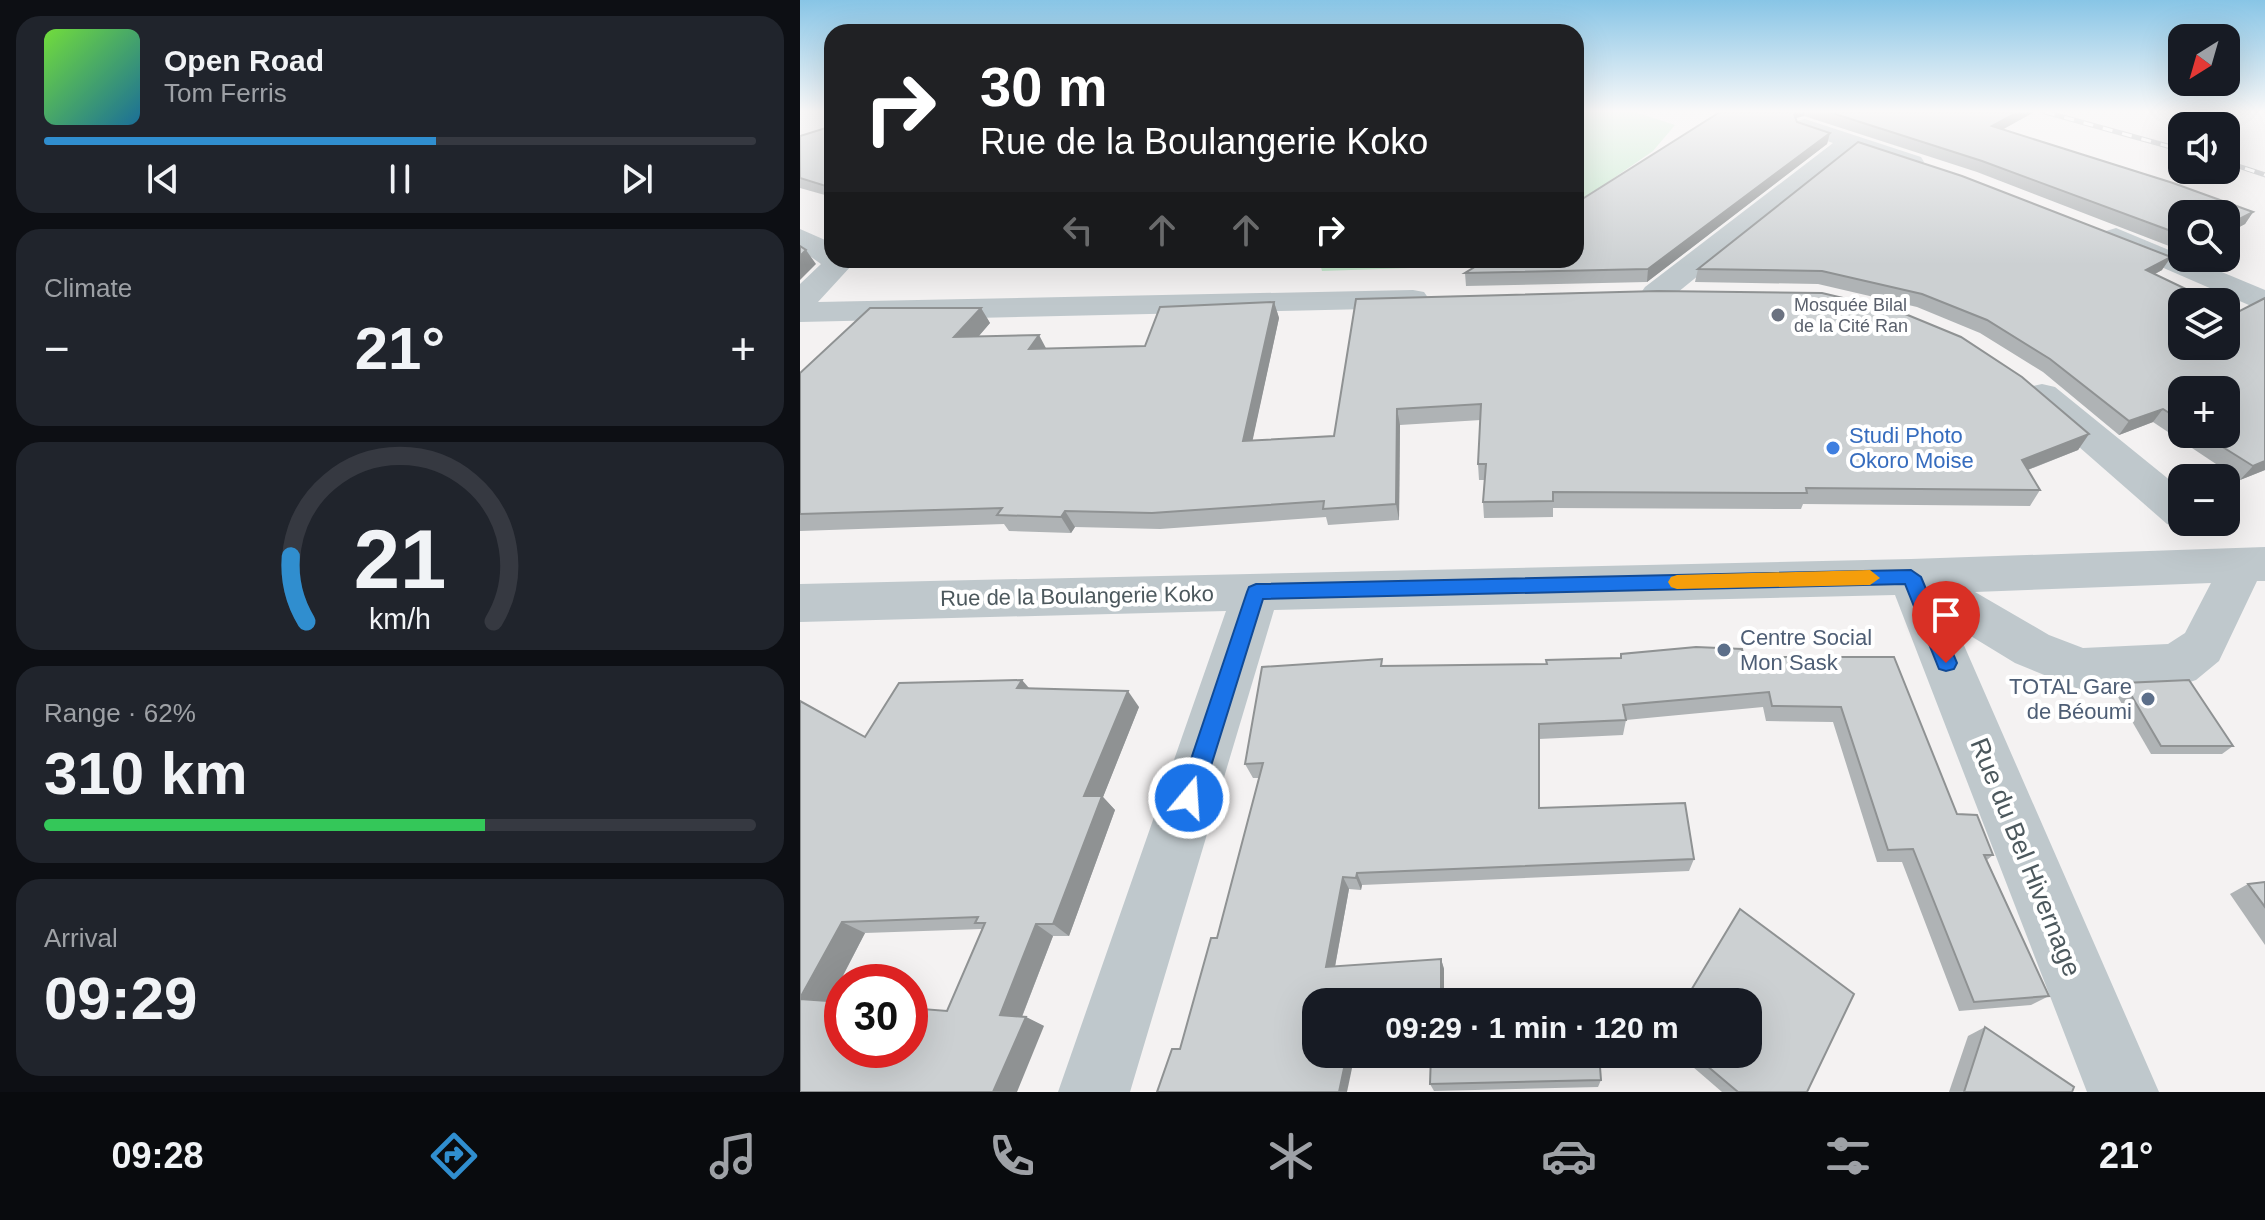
<!DOCTYPE html>
<meta charset="utf-8">
<style>
body{margin:0;font-family:Helvetica,sans-serif;background:#20242c;color:#f1f3f6;height:100vh;display:flex;flex-direction:column;font-size:30px;white-space:nowrap}
*{box-sizing:border-box;margin:0}
p{font-size:26px;color:#9ea1a6}
.icon{flex:none;width:44px;height:44px;fill:none;stroke:currentColor;stroke-width:2;stroke-linecap:round;stroke-linejoin:round}
.map{position:relative;flex:1;overflow:hidden}
.side{display:flex;flex-direction:column;gap:16px;padding:16px;background:#0d0f14;width:800px}
.side>*{flex:none}
.hud{position:absolute;left:24px;top:24px;width:760px;height:244px;border-radius:24px;box-shadow:0 8px 32px #0002;background:#202124;color:#fff;overflow:hidden}
.needle{width:52px;rotate:217deg}
.controls{position:absolute;left:1368px;top:24px;display:grid;gap:16px}
.controls a{display:grid;place-items:center;width:72px;height:72px;border-radius:16px;background:#171b24;box-shadow:0 8px 32px #0002;font-size:40px}
.speed{position:absolute;left:24px;top:964px;display:flex;gap:16px;font-size:40px;font-weight:700;text-align:center}
.speed>*{display:grid;place-content:center;width:104px;height:104px;border-radius:50%;background:#171b24;box-shadow:0 8px 32px #0002;line-height:1}
.speed .limit{border:12px solid #d22;background:#fff;color:#111}
.pin{position:absolute;display:grid;place-items:center;width:68px;height:68px;color:#fff;margin:-82px -34px;border-radius:50% 50% 50% 0;rotate:-45deg;box-shadow:0 0 8px #0007}
.pin .icon{rotate:45deg}
.me{position:absolute;width:88px;margin:-44px;rotate:18deg;stroke-linejoin:round;filter:drop-shadow(0 0 6px #0008)}
.turn{display:flex;align-items:center;gap:28px;height:168px;padding:0 24px;font-size:36px}
.turn .icon{width:104px;height:104px;stroke-width:2.5}
.turn b{display:block;font-size:56px;line-height:68px}
.lanes{display:flex;align-items:center;height:76px;padding:0 24px;background:#0003;justify-content:center;gap:40px;direction:ltr}
.lanes .off{opacity:.35}
.big{font-size:60px;font-weight:700;line-height:1.1}
.side .tile{flex:1;display:flex;flex-direction:column;justify-content:center;gap:12px;min-width:0;padding:0 28px;border-radius:24px;background:#20242c}
.side .dial{align-items:center;gap:0}
.dial svg{height:208px;overflow:visible;fill:none;stroke:#363941;stroke-width:7;stroke-linecap:round;text-anchor:middle}
.dial text{fill:#f1f3f6;stroke:none}
.song{display:flex;align-items:center;gap:24px}
.cover{width:96px;height:96px;border-radius:12px;background:linear-gradient(135deg,hsl(100 70% 55%),hsl(200 70% 35%))}
.played{height:8px;border-radius:4px;background:linear-gradient(90deg,#308ecf 55%,#363941 55%)}
.keys{display:flex;justify-content:space-around;direction:ltr}
.heat{display:flex;justify-content:space-between;align-items:center;font-size:44px;direction:ltr}
.charge{height:12px;border-radius:6px;background:linear-gradient(90deg,#34c759 62%,#363941 0)}
.trip{position:absolute;left:502px;top:988px;width:460px;height:80px;border-radius:24px;background:#171b24;box-shadow:0 8px 32px #0002;font-weight:700;line-height:80px;text-align:center}
.menu{display:flex;height:128px;justify-content:space-around;align-items:center;background:#090b0e;color:#9ea1a6}
.menu .icon{width:56px;height:56px}
.menu .selected{color:#308ecf}
.menu b{font-size:36px;color:#f1f3f6}
main{display:flex;flex:1;min-height:0}
.map>svg:first-child{display:block}
.green{fill:#c7ebcf}
.lines{fill:none;stroke-linecap:round;stroke-linejoin:round}
.minor{fill:#bfc8cc;fill-rule:evenodd}
.rail-casing{stroke:#b5b8bb;stroke-width:5}
.rail{stroke:#fff;stroke-width:3;stroke-dasharray:10;stroke-linecap:butt}
.wall{fill:#afb3b5;fill-rule:evenodd}
.shaded-wall{fill:#8f9293}
.building{fill:#ccd0d2;stroke:#8f9293;stroke-width:2}
.route{fill:#1a73e8;stroke:#114b97;stroke-width:2}
.slow{fill:#f59e0b}
.worship-dot{fill:#6b7280;stroke:#fff;stroke-width:3}
.shop-dot{fill:#3f7fe0;stroke:#fff;stroke-width:3}
.service-dot{fill:#5c6f8a;stroke:#fff;stroke-width:3}
.labels{text-anchor:middle;dominant-baseline:central;stroke-width:8;stroke-linejoin:round;paint-order:stroke}
.far-worship-label{font-size:18px;fill:#5b616d;stroke:#fff;text-anchor:start}
.shop-label{font-size:22px;fill:#366cbe;stroke:#fff;text-anchor:start}
.street-label{font-size:22px;fill:#4c585d;stroke:#fff}
.service-label{font-size:22px;fill:#4e5e75;stroke:#fff;text-anchor:start}
.near-street-label{font-size:26px;fill:#4c585d;stroke:#fff}
</style>
<main>
<section class="side">
<div class="tile">
<div class="song"><i class="cover"></i><div><b>Open Road</b><p>Tom Ferris</p></div></div>
<div class="played"></div>
<div class="keys"><svg class="icon" aria-label="previous" viewBox="0 0 24 24"><path d="M18 5L8 12l10 7zM5 5v14"/></svg><svg class="icon" aria-label="pause" viewBox="0 0 24 24"><path d="M8 5v14M16 5v14"/></svg><svg class="icon" aria-label="next" viewBox="0 0 24 24"><path d="M6 5l10 7-10 7zM19 5v14"/></svg></div>
</div>
<div class="tile"><p>Climate</p>
<div class="heat"><a>−</a><b class="big">21°</b><a>+</a></div>
</div>
<div class="tile dial"><svg viewBox="0 0 100 80">
<path d="M14 69A42 42 0 1 1 86 69"/>
<path d="M14 69A42 42 0 0 1 8 44" stroke="#308ecf"/>
<text x="50" y="56" font-size="32" font-weight="700">21</text>
<text x="50" y="72" font-size="11">km/h</text>
</svg></div>
<div class="tile"><p>Range · 62%</p><b class="big">310 km</b><div class="charge"></div></div>
<div class="tile"><p>Arrival</p><b class="big">09:29</b></div>
</section>
<div class="map">
<svg width="1465" height="1092" viewBox="0 0 1465 1092">
<rect width="100%" height="100%" fill="#f4f2f2"/>
<g class="green">
<path d="M776,112H835L875,125L853,151L776,204Z"/>
<path d="M519,260H680L669,266L522,271Z"/>
</g>
<g class="lines">
<g class="minor">
<path d="M1005,119L1121,157L1124,162L1121,167L1112,169L1053,150L867,301L856,303L845,301L840,294L845,287L1033,143L997,131L994,126L997,121Z"/>
<path d="M1316,228L1465,290V312L1306,243L1302,237L1306,231Z"/>
<path d="M0,229L32,243V260H49L52,265L18,302L613,290L624,292L629,299L624,306L613,308L0,322V284L21,264L0,249Z"/>
<path d="M1242,384L1255,387L1382,490V522L1397,524L1382,528L1367,524L1229,403L1224,395L1229,387Z"/>
<path d="M1465,547V581H1457L1419,661L1396,680L1378,686L1281,690L1215,663L1156,627L1359,1092H1287L1095,595L474,610L330,1092H258L426,611L0,622V584L1111,559ZM1411,583L1385,633L1368,644L1283,648L1249,635L1175,592Z"/>
</g>
<defs>
<g id="rail">
<path d="M1245,112L1382,150"/>
<path d="M1426,162L1465,175"/>
</g>
</defs>
<use href="#rail" class="rail-casing"/>
<use href="#rail" class="rail"/>
</g>
<g class="wall">
<path d="M920,112H1234L1202,130L1373,183L1453,212L1445,224L1426,234V214H1382V251L1177,172L1004,116L996,118L997,122L1030,133L1027,144L847,282L666,286L665,273L686,260H776V203Z"/>
<path d="M32,126V197L0,188V136Z"/>
<path d="M898,269L1362,270L1355,274L1465,470L1440,480L1353,422L1319,435L1243,372L1180,333L1117,307L1018,284L895,282ZM1382,390L1426,434H1382Z"/>
<path d="M556,299L1289,434L1278,450L1228,470L1240,490L1230,506L1003,504L1001,509L753,508V517L684,518L683,502L685,480H679L678,464L681,420L600,425L599,520L528,525L526,517L360,529L275,527L271,533L209,531L204,524L0,531V373L181,308L190,323L179,336L246,349L345,346L474,302L479,318L452,441L534,436Z"/>
<path d="M821,654L944,657H1094L1157,814L1193,855L1187,860L1249,996L1231,1005L1159,1011L1102,862H1077L1033,722L966,721L963,707L826,720L823,735L739,739V808L894,859L889,871L562,885L561,890L549,889L535,967L641,959L644,969V1002H516L380,1049L417,938L459,778H453L445,764L584,666L746,664L820,658Z"/>
<path d="M1324,683L1433,746L1422,754H1351L1315,692Z"/>
<path d="M229,689L339,707L303,797L315,810L269,936H253L222,1017H226L244,1026L0,1092L65,737ZM182,929L147,1011L30,1001L65,933Z"/>
<path d="M1465,882V945L1430,894L1448,884Z"/>
<path d="M1185,1027L1272,1092H1149L1168,1036Z"/>
<path d="M878,1054H948L1007,1092H922Z"/>
<path d="M801,1080L798,1087L634,1091L630,1084Z"/>
</g>
<g class="shaded-wall">
<path d="M995,112H1005L1004,116L996,118L994,114Z"/>
<path d="M1218,112H1234L1187,138L1192,126Z"/>
<path d="M1030,133L1027,144L847,282L848,269Z"/>
<path d="M1453,212L1445,224L1426,234V226Z"/>
<path d="M6,250L16,264L0,280V256Z"/>
<path d="M1371,257L1362,270L1338,283L1346,270Z"/>
<path d="M474,302L479,318L449,457L443,441Z"/>
<path d="M181,308L190,323L164,353L154,337Z"/>
<path d="M239,335L247,350L229,349Z"/>
<path d="M597,409L600,425L599,520L596,504Z"/>
<path d="M1363,409L1353,422L1319,435L1329,421Z"/>
<path d="M1289,434L1278,450L1212,476L1222,460Z"/>
<path d="M1465,461V470L1440,480L1453,466Z"/>
<path d="M265,511L275,527L271,533L261,517Z"/>
<path d="M222,680L236,696L217,688Z"/>
<path d="M328,691L339,707L303,797L315,810L269,936L253,924L284,796Z"/>
<path d="M557,873L562,885L561,890L556,878Z"/>
<path d="M543,877L549,889L533,977L526,967Z"/>
<path d="M42,922L65,933L26,1008L0,999Z"/>
<path d="M236,924L253,936L219,1024L200,1015Z"/>
<path d="M641,959L644,969V1002H641Z"/>
<path d="M226,1017L244,1026L217,1092H193Z"/>
<path d="M547,1054H555L547,1092H539Z"/>
</g>
<g class="building">
<path d="M920,112H995L994,114L997,122L1030,133L848,269L665,273L686,260H776V203Z"/>
<path d="M1029,112H1218L1192,126L1373,183L1453,212L1426,226V214H1382V235L1182,161Z"/>
<path d="M32,126V188L0,178V136Z"/>
<path d="M1058,142L1162,176L1371,257L1346,270L1413,302H1382V346H1426V308L1436,313L1465,298V461L1453,466L1402,434H1426V390H1382V421L1363,409L1329,421L1250,359L1187,320L1122,294L1022,271L898,269Z"/>
<path d="M0,246L6,250L0,256Z"/>
<path d="M858,291L1022,293L1098,311L1161,337L1222,377L1289,434L1222,460L1240,490L1006,488L1007,493L753,492V501L683,502L686,464H678L681,404L597,409L596,504L523,509L524,501L352,513L265,511L261,517L197,515L202,508L0,514V373L70,308H181L154,337L239,335L229,349L345,346L360,307L474,302L443,441L534,436L556,299Z"/>
<path d="M896,647L942,649L944,657H1094L1157,814L1177,815L1193,855H1184L1249,996L1174,1002L1113,849L1088,850L1041,707L972,706L969,692L823,705L826,720L739,724V808L885,803L894,859L557,873L556,878L543,877L526,967L641,959V1002H516V1054H547L539,1092H357L372,1049H380L411,938H417L463,763L445,764L462,667L582,659L581,666L747,664L746,660L821,658V654Z"/>
<path d="M222,680L217,688L328,691L284,796H302L253,924H236L200,1015L226,1017L193,1092H0V999L42,1002V1050H110V1008L147,1011L185,923H175L178,917L42,922L0,998V701L65,737L99,683Z"/>
<path d="M1389,680L1433,746H1361L1324,683Z"/>
<path d="M1465,882V907L1448,884Z"/>
<path d="M940,909L1054,994L1007,1092H938L893,1054H948V1002H884Z"/>
<path d="M1185,1027L1274,1087L1272,1092H1164Z"/>
<path d="M631,1054H799L801,1080L630,1084Z"/>
</g>
<linearGradient id="sky" x2="0" y2="1"><stop stop-color="#88c5e6"/><stop offset="0.42" stop-color="#faf9f9"/><stop offset="1" stop-color="#faf9f9" stop-opacity="0"/></linearGradient>
<rect width="1465" height="265" fill="url(#sky)"/>
<path class="route" d="M1111,570L1121,577L1157,663L1154,669L1146,671L1139,669L1105,584L463,599L401,798L398,806L389,809L381,806L378,798L447,592L449,587L456,584Z"/>
<path class="slow" d="M1070,570L1080,578L1070,585L877,589L871,587L868,582L871,577L877,575Z"/>
<circle class="worship-dot" cx="978" cy="315" r="8"/>
<circle class="shop-dot" cx="1033" cy="448" r="8"/>
<g class="service-dot">
<circle cx="924" cy="650" r="8"/>
<circle cx="1348" cy="699" r="8"/>
</g>
<g class="labels">
<g class="far-worship-label">
<text x="994" y="305">Mosquée Bilal<tspan x="994" dy="21">de la Cité Ran</tspan></text>
</g>
<g class="shop-label">
<text x="1049" y="435">Studi Photo<tspan x="1049" dy="25">Okoro Moise</tspan></text>
</g>
<g class="street-label">
<text transform="translate(277 596) rotate(-1)">Rue de la Boulangerie Koko</text>
</g>
<g class="service-label">
<text x="940" y="637">Centre Social<tspan x="940" dy="25">Mon Sask</tspan></text>
<text x="1332" y="686" text-anchor="end">TOTAL Gare<tspan x="1332" dy="25">de Béoumi</tspan></text>
</g>
<g class="near-street-label">
<text transform="translate(1226 857) rotate(68)">Rue du Bel Hivernage</text>
</g>
</g>
</svg>
<div class="controls">
<a><svg class="needle" viewBox="-14 -14 28 28"><path d="M0-13l5 13h-10z" fill="#e53935"/><path d="M0 13l5-13h-10z" fill="#9ea1a6"/></svg></a>
<a><svg class="icon" aria-label="sound" viewBox="0 0 24 24"><path d="M4 9h4l5-4v14l-5-4H4zM17 9q2 3 0 6"/></svg></a>
<a><svg class="icon" aria-label="search" viewBox="0 0 24 24"><circle cx="10" cy="10" r="6"/><path d="M15 15l6 6"/></svg></a>
<a><svg class="icon" aria-label="layers" viewBox="0 0 24 24"><path d="M12 4l9 5-9 5-9-5zM3 14l9 5 9-5"/></svg></a>
<a>+</a>
<a>−</a>
</div>
<div class="speed"><div class="limit">30</div></div>
<div class="pin" style="left:1146px;top:663px;background:#d93025"><svg class="icon" aria-label="arrive" viewBox="0 0 24 24"><path d="M6 21V4h12l-3 4 3 4H6"/></svg></div>
<svg class="me" style="left:389px;top:798px" viewBox="-20 -20 40 40"><circle r="17" fill="#1a73e8" stroke="#fff" stroke-width="3"/><path d="M0-11L8 9 0 5-8 9z" fill="#fff"/></svg>
<div class="trip">09:29 · 1 min · 120 m</div>
<div class="hud">
<div class="turn"><svg class="icon" aria-label="right" viewBox="0 0 24 24"><path d="M7 20v-9h11M14 6l5 5-5 5"/></svg><div><b>30 m</b>Rue de la Boulangerie Koko</div></div>
<div class="lanes"><svg class="icon off" aria-label="left" viewBox="0 0 24 24"><path d="M17 20v-9H6M10 6l-5 5 5 5"/></svg><svg class="icon off" aria-label="ahead" viewBox="0 0 24 24"><path d="M12 20V5M6 11l6-6 6 6"/></svg><svg class="icon off" aria-label="ahead" viewBox="0 0 24 24"><path d="M12 20V5M6 11l6-6 6 6"/></svg><svg class="icon" aria-label="right" viewBox="0 0 24 24"><path d="M7 20v-9h11M14 6l5 5-5 5"/></svg></div>
</div>
</div>
</main>
<nav class="menu">
<b>09:28</b>
<svg class="icon selected" aria-label="directions" viewBox="0 0 24 24"><path d="M12 3l9 9-9 9-9-9zM9 14v-3h6M13 9l2 2-2 2"/></svg>
<svg class="icon" aria-label="music" viewBox="0 0 24 24"><path d="M9 18V5l10-2v13"/><circle cx="6" cy="18" r="3"/><circle cx="16" cy="16" r="3"/></svg>
<svg class="icon" aria-label="phone" viewBox="0 0 24 24"><path d="M5 4h4l2 5-3 2q2 4 5 5l2-3 5 2v4C11 20 4 13 5 4z"/></svg>
<svg class="icon" aria-label="climate" viewBox="0 0 24 24"><path d="M12 3v18M4 7l16 10M4 17L20 7"/></svg>
<svg class="icon" aria-label="car" viewBox="0 0 24 24"><path d="M5 17H2v-5l4-1 3-4h7l3 4 3 1v5h-3M9 17h6M6 11h13"/><circle cx="7" cy="17" r="2"/><circle cx="17" cy="17" r="2"/></svg>
<svg class="icon" aria-label="filters" viewBox="0 0 24 24"><path d="M4 7h16M4 17h16"/><circle cx="9" cy="7" r="2"/><circle cx="15" cy="17" r="2"/></svg>
<b>21°</b>
</nav>
